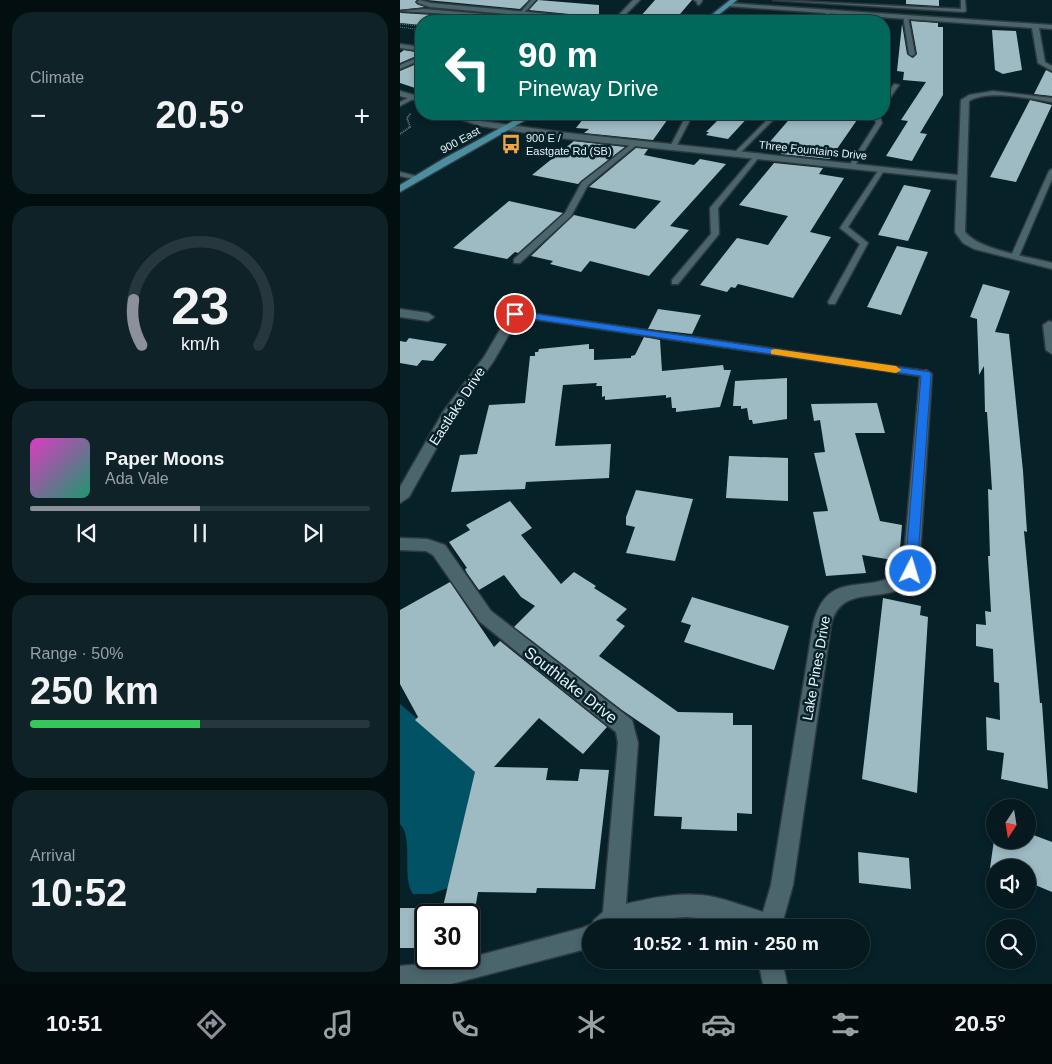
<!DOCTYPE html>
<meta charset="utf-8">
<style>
body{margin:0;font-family:Helvetica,sans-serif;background:#0e2227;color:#f1f3f6;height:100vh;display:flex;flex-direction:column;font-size:19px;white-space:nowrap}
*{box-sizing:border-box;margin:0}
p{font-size:16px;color:#97a0a4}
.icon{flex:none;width:28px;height:28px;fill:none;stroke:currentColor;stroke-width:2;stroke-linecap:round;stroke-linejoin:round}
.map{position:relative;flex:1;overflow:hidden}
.drawer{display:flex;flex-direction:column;gap:12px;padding:12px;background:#030e10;width:400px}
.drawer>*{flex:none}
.banner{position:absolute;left:15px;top:15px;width:475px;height:105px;border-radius:20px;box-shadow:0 2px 8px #0003,0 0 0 1px #26383c;background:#00695c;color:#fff;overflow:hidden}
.needle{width:32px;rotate:192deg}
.tools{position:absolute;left:586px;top:799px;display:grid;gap:10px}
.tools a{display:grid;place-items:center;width:50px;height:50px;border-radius:50%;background:#05191e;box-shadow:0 2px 8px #0003,0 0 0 1px #26383c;font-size:25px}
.speed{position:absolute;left:15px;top:904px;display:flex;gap:10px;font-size:25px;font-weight:700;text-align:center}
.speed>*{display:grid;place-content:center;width:65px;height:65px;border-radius:50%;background:#05191e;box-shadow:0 2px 8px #0003,0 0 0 1px #26383c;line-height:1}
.speed .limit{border:2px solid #111;border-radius:8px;background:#fff;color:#111}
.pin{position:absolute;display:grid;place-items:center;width:42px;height:42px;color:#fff;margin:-21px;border:2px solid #fff;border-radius:50%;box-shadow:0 1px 5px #0007}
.me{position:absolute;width:55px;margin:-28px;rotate:5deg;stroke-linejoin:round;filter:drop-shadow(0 0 4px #0008)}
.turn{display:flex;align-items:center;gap:18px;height:105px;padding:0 20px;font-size:22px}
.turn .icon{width:65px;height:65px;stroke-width:2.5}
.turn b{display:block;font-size:35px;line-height:42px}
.big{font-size:38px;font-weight:600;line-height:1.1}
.drawer .card{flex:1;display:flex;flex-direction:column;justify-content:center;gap:8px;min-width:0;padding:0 18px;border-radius:20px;background:#0e2227}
.drawer .dial{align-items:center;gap:0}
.dial svg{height:130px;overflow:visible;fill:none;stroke:#26383c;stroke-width:7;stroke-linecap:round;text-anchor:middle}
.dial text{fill:#f1f3f6;stroke:none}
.song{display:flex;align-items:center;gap:15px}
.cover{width:60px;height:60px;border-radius:8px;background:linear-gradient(135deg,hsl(310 70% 55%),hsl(160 70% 35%))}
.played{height:5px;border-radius:2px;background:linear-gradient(90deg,#8c9099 50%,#26383c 50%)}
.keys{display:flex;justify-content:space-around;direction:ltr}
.heat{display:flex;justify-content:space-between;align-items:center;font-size:28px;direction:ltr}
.charge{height:8px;border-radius:4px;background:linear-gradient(90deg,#34c759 50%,#26383c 0)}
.trip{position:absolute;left:182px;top:919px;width:288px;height:50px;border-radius:25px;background:#05191e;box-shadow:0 2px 8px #0003,0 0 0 1px #26383c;font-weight:600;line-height:50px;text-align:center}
.dock{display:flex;height:80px;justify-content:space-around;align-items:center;background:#020a0c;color:#97a0a4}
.dock .icon{width:35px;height:35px}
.dock .active{color:#8c9099}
.dock b{font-size:22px;color:#f1f3f6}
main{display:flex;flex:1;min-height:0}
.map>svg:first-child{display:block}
.water{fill:#005264}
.building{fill:#9ebac3}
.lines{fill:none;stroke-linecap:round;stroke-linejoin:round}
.service-casing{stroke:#2e393e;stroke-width:3}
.minor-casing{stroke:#2e393e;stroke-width:3}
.primary-casing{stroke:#2e393e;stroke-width:3}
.path-far1{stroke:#657980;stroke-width:1;stroke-dasharray:1 1;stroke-linecap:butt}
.path{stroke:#657980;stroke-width:2;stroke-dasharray:1 1;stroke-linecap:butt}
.service{fill:#4b656d;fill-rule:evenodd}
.minor{fill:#4b656d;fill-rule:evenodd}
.primary{fill:#4b8e9f;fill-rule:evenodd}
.route{fill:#1a73e8;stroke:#114b97}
.slow{fill:#f59e0b}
.labels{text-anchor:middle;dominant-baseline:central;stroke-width:5;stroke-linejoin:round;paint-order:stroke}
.far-poi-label{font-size:11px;fill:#e5f3f8;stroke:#072128;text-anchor:start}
.far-street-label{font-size:11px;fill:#e5f3f8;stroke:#072128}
.street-label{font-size:14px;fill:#e5f3f8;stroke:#072128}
.near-street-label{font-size:16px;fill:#e5f3f8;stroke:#072128}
</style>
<main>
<section class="drawer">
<div class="card"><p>Climate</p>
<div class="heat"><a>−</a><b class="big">20.5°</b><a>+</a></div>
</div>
<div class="card dial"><svg viewBox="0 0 100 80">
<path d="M14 69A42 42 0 1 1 86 69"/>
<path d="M14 69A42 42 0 0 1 9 41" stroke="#8c9099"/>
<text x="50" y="56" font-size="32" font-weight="700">23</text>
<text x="50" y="72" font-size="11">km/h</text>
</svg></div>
<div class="card">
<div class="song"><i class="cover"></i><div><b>Paper Moons</b><p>Ada Vale</p></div></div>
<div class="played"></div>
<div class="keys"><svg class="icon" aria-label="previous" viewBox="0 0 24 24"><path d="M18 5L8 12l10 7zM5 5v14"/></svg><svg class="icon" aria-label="pause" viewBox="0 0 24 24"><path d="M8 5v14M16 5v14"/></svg><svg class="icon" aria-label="next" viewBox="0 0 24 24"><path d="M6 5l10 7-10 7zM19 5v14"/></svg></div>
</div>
<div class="card"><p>Range · 50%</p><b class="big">250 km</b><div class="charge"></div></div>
<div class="card"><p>Arrival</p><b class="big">10:52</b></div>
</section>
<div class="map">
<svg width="652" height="984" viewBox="0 0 652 984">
<rect width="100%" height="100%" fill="#072128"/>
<path class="water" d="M0,704L78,770L54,886L31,894H13C1,878 14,838 0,824Z"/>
<g class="building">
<path d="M0,0H17L15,2L17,4L25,7L0,10Z"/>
<path d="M27,0H129L120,9Z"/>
<path d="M138,0L199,5V17L129,10Z"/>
<path d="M255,0H292L275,20L239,18Z"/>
<path d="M506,0H539V6L506,4Z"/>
<path d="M0,12L1,13L132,21H21V25L0,23Z"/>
<path d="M511,21L538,23V27H543V95L520,133L527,134L512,161L486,156L508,121L501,120L526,82L503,80L504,72L497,71L502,24L507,54L513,58L517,54Z"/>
<path d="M592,30L616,31L622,70L603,74L595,70Z"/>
<path d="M4,50L21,53V54L0,63V53Z"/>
<path d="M21,62V90L0,83V71Z"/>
<path d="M646,70L652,73V96L634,94Z"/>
<path d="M630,100L652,105L616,182L590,177Z"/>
<path d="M187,114H251L270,116L253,140L184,133L189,129L176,128Z"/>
<path d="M324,114H351L328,139L306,135L309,132H306Z"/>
<path d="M393,115L429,121L436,117L457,120L430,159L381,154L386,147L368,144Z"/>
<path d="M174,141L225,147L181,181L178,184L132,175Z"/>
<path d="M236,148L248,149L244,155L294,165L300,159L326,164L270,226L289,230L249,276L190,261L181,272L150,264L153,261L131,256L174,215L235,229L261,201L189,187Z"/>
<path d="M374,163L423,168L419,174L444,178L410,232L431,237L393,298L338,284L335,288L331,287L327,292L300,285L337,238L368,245L388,216L339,205Z"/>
<path d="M504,185L531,190L508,241L478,235Z"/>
<path d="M109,201L163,213L118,253L115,252L107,259L53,248Z"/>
<path d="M497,246L528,252L501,315L467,307Z"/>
<path d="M583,284L610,291L595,332L609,334L623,471L627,532L624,531L640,703H642L648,789L601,779L604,753L587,750L586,717L600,720L599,683L594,682L593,649L576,646V624L586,625L585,611L591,612L588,556H590L588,489L592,490L587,412H585L584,366L579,375L577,319L570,317Z"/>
<path d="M258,309L301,315L292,334L248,329Z"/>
<path d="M244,337L260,340L262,371L323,365L324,370H331L320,407L276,412V408H272L271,397L266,398V395L205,400V396L202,397V386H196L197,383L163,385L155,446L211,444L209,478L126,482L125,489L51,492L60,455L77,454L89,405L125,403L130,356H135V352H138L139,349L189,344V349H194V360L231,358V356L235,355Z"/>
<path d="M9,338L47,344L33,361L22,360L17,366L0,363V341L6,342Z"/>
<path d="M387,378V419L353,424L352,420H349L347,408L341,409V406H333L335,381Z"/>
<path d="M477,403L485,433H455L480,521L502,525L499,561L462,555L466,573L426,576L413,512L428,511L414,453L425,452L420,420L414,421L411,404Z"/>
<path d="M329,456L388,458V501L326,498Z"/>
<path d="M236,490L293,499L275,561L226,553L235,527L226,525V517Z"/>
<path d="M110,501L132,528L121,535L161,584L174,572L196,586L194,588L227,609L216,620L225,626L199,656L278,712L333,713V725H352V814L337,813V831L281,829L282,817L254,816L260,736L222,710L114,627L135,606L121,597L104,575L79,590L67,573L65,569L67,568L49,542L70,530L66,525Z"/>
<path d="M50,582L94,647L100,641L207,727L183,754L139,718L94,767L148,768L146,780L178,781L180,769L209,770L195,889L137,888L136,893L78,892L74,915H41L75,772L15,720L18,717L0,684V610Z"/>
<path d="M292,597L389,626L374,670L284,642L291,625L281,622Z"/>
<path d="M483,598L521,606L520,615L528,617L517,793L462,779Z"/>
<path d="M628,833L652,842V892L628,882V868H590L594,840H628Z"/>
<path d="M458,852L509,858L511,889L459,883Z"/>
<rect x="0" y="908" width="26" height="40"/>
</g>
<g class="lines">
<defs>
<g id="service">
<path d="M131,0H136L123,14H119Z"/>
<path d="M294,0H302V1L299,5L297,4V2Z"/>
<path d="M373,0L561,9V0H565L566,11L564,12Z"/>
<path d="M24,9L156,20L158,21L1,11Z"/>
<path d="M428,11L430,12L427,21H423L426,12Z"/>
<path d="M506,16L508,17L515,54L512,56L509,54L504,22V17Z"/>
<path d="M0,44L21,47V51L0,48Z"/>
<path d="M21,56V60L0,69V65Z"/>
<path d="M494,84L499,85L486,104L484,105V99Z"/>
<path d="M12,96L17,97L0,106V102Z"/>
<path d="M287,114H293L276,147L271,148L270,147Z"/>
<path d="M373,114H379L338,155H334V153Z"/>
<path d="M473,114H479L482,123L454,167H450L449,166L476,123Z"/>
<path d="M234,142L239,143L188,185L171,216L120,263H114V259L165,213L182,182Z"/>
<path d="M355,155L360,156L318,208L319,234L278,284H272V280L311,234L310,208Z"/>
<path d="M480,168L485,169L448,227L468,243L436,302L435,304H429L428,302L460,244L440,228Z"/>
<path d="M652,169V179L619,256L612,258L611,256L649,171Z"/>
<path d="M0,172L20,177L22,178L18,180L0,176Z"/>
<path d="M115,311L526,371L531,374L526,377L112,316L111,314Z"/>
</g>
<g id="minor">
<path d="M20,0L31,3L203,19L206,21H184L30,7L18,3L17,2Z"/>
<path d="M233,0H240L219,21H213Z"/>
<path d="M329,3L652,25V29L639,28L645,62L652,66V71L638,63L632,28L327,6V4Z"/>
<path d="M0,91L21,97V102L0,96Z"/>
<path d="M593,91L652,98V102C630,99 589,89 569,101L565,232C581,251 628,256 652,263V269L574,249L563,243L555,232L557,180L168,139L80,126L46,114H58L81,121L168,133L558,175L561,100L569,95Z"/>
<path d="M0,309L28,313L34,317L28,321L0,317Z"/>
<path d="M115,310L121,314L93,362L55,415L9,497L0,503V487L43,412L84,357L111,311Z"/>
<path d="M649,321L652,322V354L646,350L643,325Z"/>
<path d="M526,370L532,374L519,571C498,613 442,576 431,625L393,885L381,928H340L313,919L286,917L257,919L222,928H191V947L186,949L51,984H0V966L44,962L69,958L182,928L192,924L194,920L203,912L218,743L216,732L79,621L33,555L26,551L0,550V538L27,539L45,545L91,611L232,720L238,743L226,904C255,897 285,891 314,897C331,901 347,907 363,912L371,885L413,625C428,563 472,600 503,568L520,374Z"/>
<path d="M358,960H382L387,984H363Z"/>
</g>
<g id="primary">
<path d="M330,0H337L311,21H304Z"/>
<path d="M126,114H136L0,192V185L43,159Z"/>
</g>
</defs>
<use href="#service" class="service-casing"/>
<use href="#minor" class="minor-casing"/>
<use href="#primary" class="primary-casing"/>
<g class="path-far1">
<path d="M287,21L295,16"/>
<path d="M0,24L21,26"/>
<path d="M0,27L21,30"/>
</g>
<path class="path" d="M0,134L10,127L7,118L11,113"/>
<use href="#service" class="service"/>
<use href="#minor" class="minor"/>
<use href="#primary" class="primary"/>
</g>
<path class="route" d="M115,311L530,372L531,374L517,571L515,575L511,576L506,575L505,571L521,376L112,316L111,314Z"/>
<path class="slow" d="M375,349L496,366L501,370L496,373L371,354V350Z"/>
<defs>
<symbol id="bus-bare" viewBox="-9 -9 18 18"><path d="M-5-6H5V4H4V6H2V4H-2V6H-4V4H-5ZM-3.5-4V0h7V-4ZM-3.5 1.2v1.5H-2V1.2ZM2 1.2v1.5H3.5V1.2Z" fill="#f3a443" stroke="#072128" stroke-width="2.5" paint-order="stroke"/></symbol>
</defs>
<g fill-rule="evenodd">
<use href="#bus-bare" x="97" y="130" width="28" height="28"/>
</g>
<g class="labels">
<g class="far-poi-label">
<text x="126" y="138">900 E /<tspan x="126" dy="13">Eastgate Rd (SB)</tspan></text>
</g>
<g class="far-street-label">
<text transform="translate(60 140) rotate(-29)">900 East</text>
<text transform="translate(413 150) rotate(6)">Three Fountains Drive</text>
</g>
<g class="street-label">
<text transform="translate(57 406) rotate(-57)">Eastlake Drive</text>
<text transform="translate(416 668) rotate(-80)">Lake Pines Drive</text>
</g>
<g class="near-street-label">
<text transform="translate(171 685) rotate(38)">Southlake Drive</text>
</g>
</g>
</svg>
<div class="tools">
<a><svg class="needle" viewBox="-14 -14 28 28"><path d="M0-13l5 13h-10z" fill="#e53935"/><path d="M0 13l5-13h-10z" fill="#97a0a4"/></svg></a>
<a><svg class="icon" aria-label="sound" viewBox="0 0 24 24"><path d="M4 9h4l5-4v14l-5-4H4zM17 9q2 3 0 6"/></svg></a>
<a><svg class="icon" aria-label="search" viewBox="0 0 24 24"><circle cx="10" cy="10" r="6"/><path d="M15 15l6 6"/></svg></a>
</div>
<div class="speed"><div class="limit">30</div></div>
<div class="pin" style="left:115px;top:314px;background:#d93025"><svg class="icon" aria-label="arrive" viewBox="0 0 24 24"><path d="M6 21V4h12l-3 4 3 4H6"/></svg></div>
<svg class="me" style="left:511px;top:571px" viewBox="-20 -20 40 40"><circle r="17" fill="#1a73e8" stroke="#fff" stroke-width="3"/><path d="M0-11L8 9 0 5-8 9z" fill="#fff"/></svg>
<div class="trip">10:52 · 1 min · 250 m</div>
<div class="banner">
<div class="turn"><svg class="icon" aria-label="left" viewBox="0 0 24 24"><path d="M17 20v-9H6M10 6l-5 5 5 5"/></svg><div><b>90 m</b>Pineway Drive</div></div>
</div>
</div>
</main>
<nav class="dock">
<b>10:51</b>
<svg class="icon active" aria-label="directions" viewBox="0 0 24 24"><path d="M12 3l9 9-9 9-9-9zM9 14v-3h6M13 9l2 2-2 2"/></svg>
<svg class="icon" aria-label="music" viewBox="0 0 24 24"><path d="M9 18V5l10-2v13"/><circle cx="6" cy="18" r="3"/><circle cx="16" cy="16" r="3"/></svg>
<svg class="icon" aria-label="phone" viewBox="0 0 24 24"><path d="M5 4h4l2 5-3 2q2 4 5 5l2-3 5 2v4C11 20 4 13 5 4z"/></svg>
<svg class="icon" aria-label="climate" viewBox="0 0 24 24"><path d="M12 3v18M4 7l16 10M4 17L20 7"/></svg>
<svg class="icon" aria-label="car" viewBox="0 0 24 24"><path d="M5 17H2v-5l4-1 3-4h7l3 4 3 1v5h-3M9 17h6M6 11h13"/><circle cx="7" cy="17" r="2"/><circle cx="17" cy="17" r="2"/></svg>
<svg class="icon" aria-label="filters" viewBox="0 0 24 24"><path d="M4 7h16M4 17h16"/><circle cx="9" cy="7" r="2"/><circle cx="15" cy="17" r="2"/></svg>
<b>20.5°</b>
</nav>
